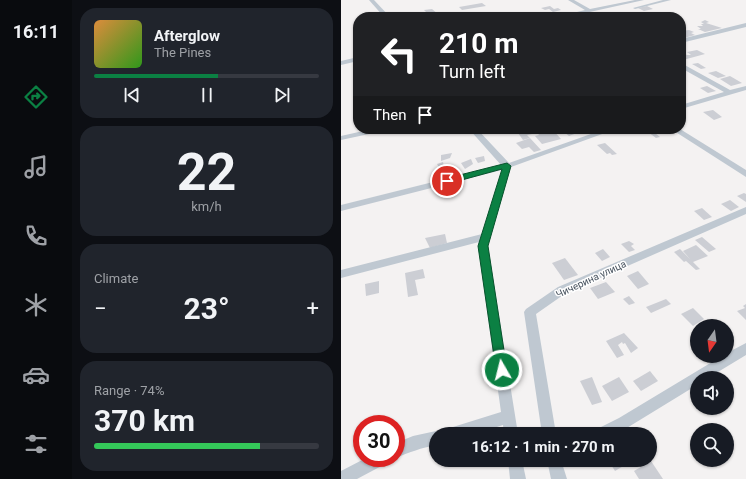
<!DOCTYPE html>
<meta charset="utf-8">
<style>
body{margin:0;font-family:Roboto,sans-serif;background:#20242c;color:#f1f3f6;height:100vh;display:flex;flex-direction:column;font-size:15px;white-space:nowrap}
*{box-sizing:border-box;margin:0}
p{font-size:13px;color:#9ea1a6}
.icon{flex:none;width:22px;height:22px;fill:none;stroke:currentColor;stroke-width:2;stroke-linecap:round;stroke-linejoin:round}
.map{position:relative;flex:1;overflow:hidden}
.side{display:flex;flex-direction:column;gap:8px;padding:8px;background:#0d0f14;width:269px}
.side>*{flex:none}
.top-card{position:absolute;left:12px;top:12px;width:333px;height:122px;border-radius:16px;box-shadow:0 1px 3px #0004;background:#202124;color:#fff;overflow:hidden}
.needle{width:26px;rotate:194deg}
.tools{position:absolute;left:349px;top:319px;display:grid;gap:8px}
.tools a{display:grid;place-items:center;width:44px;height:44px;border-radius:50%;background:#171b24;box-shadow:0 1px 3px #0004;font-size:20px}
.speed{position:absolute;left:12px;top:415px;display:flex;gap:8px;font-size:20px;font-weight:700;text-align:center}
.speed>*{display:grid;place-content:center;width:52px;height:52px;border-radius:50%;background:#171b24;box-shadow:0 1px 3px #0004;line-height:1}
.speed .limit{border:6px solid #d22;background:#fff;color:#111}
.pin{position:absolute;display:grid;place-items:center;width:34px;height:34px;color:#fff;margin:-17px;border:2px solid #fff;border-radius:50%;box-shadow:0 1px 4px #0007}
.me{position:absolute;width:44px;margin:-22px;rotate:352deg;stroke-linejoin:round;filter:drop-shadow(0 0 3px #0008)}
.turn{display:flex;align-items:center;gap:14px;height:84px;padding:0 20px;font-size:18px}
.turn .icon{width:52px;height:52px;stroke-width:2.5}
.turn b{display:block;font-size:28px;line-height:34px}
.then{display:flex;align-items:center;height:38px;padding:0 20px;background:#0003;gap:8px;font-size:15px}
.big{font-size:30px;font-weight:700;line-height:1.1}
.side .card{flex:1;display:flex;flex-direction:column;justify-content:center;gap:6px;min-width:0;padding:0 14px;border-radius:16px;background:#20242c}
.side .dial{align-items:center;gap:0}
.dial b{font-size:52px;line-height:1}
.song{display:flex;align-items:center;gap:12px}
.cover{width:48px;height:48px;border-radius:6px;background:linear-gradient(135deg,hsl(30 70% 55%),hsl(110 70% 35%))}
.played{height:4px;border-radius:2px;background:linear-gradient(90deg,#0b8043 55%,#363941 55%)}
.keys{display:flex;justify-content:space-around;direction:ltr}
.heat{display:flex;justify-content:space-between;align-items:center;font-size:22px;direction:ltr}
.charge{height:6px;border-radius:3px;background:linear-gradient(90deg,#34c759 74%,#363941 0)}
.trip{position:absolute;left:88px;top:427px;width:228px;height:40px;border-radius:20px;background:#171b24;box-shadow:0 1px 3px #0004;font-weight:700;line-height:40px;text-align:center}
main{display:flex;flex:1;min-height:0}
.tab-bar{display:flex;flex-direction:column;width:72px;justify-content:space-around;align-items:center;background:#090b0e;color:#9ea1a6}
.tab-bar .icon{width:28px;height:28px}
.tab-bar .selected{color:#0b8043}
.tab-bar b{font-size:18px;color:#f1f3f6}
.map>svg:first-child{display:block}
.building{fill:#ccced4}
.lines{fill:none;stroke-linecap:round;stroke-linejoin:round}
.street{fill:#bfc8d1;fill-rule:evenodd}
.route{fill:#0b8043;stroke:#07532c}
.labels{text-anchor:middle;dominant-baseline:central;stroke-width:3;stroke-linejoin:round;paint-order:stroke}
.street-label{font-size:10px;fill:#495460;stroke:#fff}
</style>
<main>
<nav class="tab-bar">
<b>16:11</b>
<svg class="icon selected" aria-label="directions" viewBox="0 0 24 24"><path d="M12 3l9 9-9 9-9-9zM9 14v-3h6M13 9l2 2-2 2"/></svg>
<svg class="icon" aria-label="music" viewBox="0 0 24 24"><path d="M9 18V5l10-2v13"/><circle cx="6" cy="18" r="3"/><circle cx="16" cy="16" r="3"/></svg>
<svg class="icon" aria-label="phone" viewBox="0 0 24 24"><path d="M5 4h4l2 5-3 2q2 4 5 5l2-3 5 2v4C11 20 4 13 5 4z"/></svg>
<svg class="icon" aria-label="climate" viewBox="0 0 24 24"><path d="M12 3v18M4 7l16 10M4 17L20 7"/></svg>
<svg class="icon" aria-label="car" viewBox="0 0 24 24"><path d="M5 17H2v-5l4-1 3-4h7l3 4 3 1v5h-3M9 17h6M6 11h13"/><circle cx="7" cy="17" r="2"/><circle cx="17" cy="17" r="2"/></svg>
<svg class="icon" aria-label="filters" viewBox="0 0 24 24"><path d="M4 7h16M4 17h16"/><circle cx="9" cy="7" r="2"/><circle cx="15" cy="17" r="2"/></svg>
</nav>
<section class="side">
<div class="card">
<div class="song"><i class="cover"></i><div><b>Afterglow</b><p>The Pines</p></div></div>
<div class="played"></div>
<div class="keys"><svg class="icon" aria-label="previous" viewBox="0 0 24 24"><path d="M18 5L8 12l10 7zM5 5v14"/></svg><svg class="icon" aria-label="pause" viewBox="0 0 24 24"><path d="M8 5v14M16 5v14"/></svg><svg class="icon" aria-label="next" viewBox="0 0 24 24"><path d="M6 5l10 7-10 7zM19 5v14"/></svg></div>
</div>
<div class="card dial"><b>22</b><p>km/h</p></div>
<div class="card"><p>Climate</p>
<div class="heat"><a>−</a><b class="big">23°</b><a>+</a></div>
</div>
<div class="card"><p>Range · 74%</p><b class="big">370 km</b><div class="charge"></div></div>
</section>
<div class="map">
<svg width="405" height="479" viewBox="0 0 405 479">
<rect width="100%" height="100%" fill="#f4f2f2"/>
<g class="building">
<path d="M141,3L145,6L121,10L118,7Z"/>
<path d="M209,6L213,9L217,8L220,10L212,12L208,9L204,10L200,8Z"/>
<path d="M306,6L312,9L303,11L297,8Z"/>
<path d="M91,9L98,15L84,17H67L64,14L74,12L78,15L87,14L83,10Z"/>
<path d="M276,13L282,16L270,17L266,15Z"/>
<path d="M364,20L368,22L365,23L381,28L364,32L357,29H360L356,26H362L360,24H363L360,22Z"/>
<path d="M348,30L353,32L350,33L354,35L343,38L340,37V35L343,34L340,31Z"/>
<path d="M356,50L364,54L342,60L340,58V52L346,55H350L346,52Z"/>
<path d="M357,63L365,68L360,69L351,64Z"/>
<path d="M375,71L385,76L377,78L367,73Z"/>
<path d="M389,76L401,83L390,86L379,79Z"/>
<path d="M366,86L375,91L367,93L359,88Z"/>
<path d="M372,110L381,117L373,120L362,112Z"/>
<path d="M233,129L236,133L228,136L223,132Z"/>
<path d="M303,129H309L319,137L315,138Z"/>
<path d="M188,130L191,134L186,135L189,138L182,140L177,133Z"/>
<path d="M212,130L220,139L201,144L194,136L198,135L195,131H199L200,133Z"/>
<path d="M189,138L200,150L193,152L188,147L181,149L175,143Z"/>
<path d="M264,143L276,154L271,155L269,153L266,154L256,145Z"/>
<path d="M111,153L109,158L100,161V155Z"/>
<path d="M143,156L144,161L137,163L134,158Z"/>
<path d="M130,159L132,164L124,169L120,163Z"/>
<path d="M102,162L104,171H100L96,164Z"/>
<path d="M403,193L405,194V202L396,196Z"/>
<path d="M389,200L398,207L390,211L380,204Z"/>
<path d="M361,208L371,217L363,220L353,211Z"/>
<path d="M104,234L106,243L89,248L84,238Z"/>
<path d="M361,237L375,249L368,252L354,240Z"/>
<path d="M288,241L293,244L290,246L294,250L288,252L280,244Z"/>
<path d="M355,245L367,256L352,262L359,269L355,270L345,261L343,262L333,252L339,249L349,259L342,251Z"/>
<path d="M262,249L269,257L261,261L254,253Z"/>
<path d="M224,258L237,275L223,280L211,263Z"/>
<path d="M82,269L84,278L74,280L77,295L67,297L64,273Z"/>
<path d="M297,271L308,284L297,289L286,276Z"/>
<path d="M38,281V293L25,296L24,284Z"/>
<path d="M265,282L274,292L257,299L249,288Z"/>
<path d="M288,296L294,303L288,305L282,299Z"/>
<path d="M325,299L330,304L310,313L305,307Z"/>
<path d="M405,304V320L396,311L404,308L402,306Z"/>
<path d="M352,308L363,319L352,326L340,314Z"/>
<path d="M283,333L297,348L290,353L284,343L282,344L281,342L277,345L283,355L276,358L265,341Z"/>
<path d="M309,371L317,381L300,391L292,381Z"/>
<path d="M251,377L261,402L251,405L239,381Z"/>
<path d="M278,377L288,392L271,401L261,386Z"/>
<path d="M283,423L290,434H263Z"/>
<path d="M267,460H281L284,465L274,471Z"/>
<path d="M310,461L322,479H298L293,471Z"/>
</g>
<g class="lines">
<g class="street">
<path d="M28,0H33L49,17H43Z"/>
<path d="M227,0H233L249,9L294,0H303L226,17H216L244,10Z"/>
<path d="M322,0H330L294,9L292,8Z"/>
<path d="M405,23V27L340,43V39Z"/>
<path d="M17,57V61L0,65V61Z"/>
<path d="M340,63L389,90L405,86V90L340,109V105L383,92L340,68Z"/>
<path d="M31,129H46L42,131L0,140V136Z"/>
<path d="M128,129H136L168,163L264,129H275L170,167L147,246L177,434H163L162,425L134,434H105L107,429L112,427L160,412L137,246L138,242L0,278V270L141,234L161,170L0,211V205L160,165Z"/>
<path d="M330,129H339L405,170V177Z"/>
<path d="M405,207V214L225,293L195,314L215,434H201L183,312L185,309L217,287Z"/>
<path d="M405,343V355L367,378H356V385L276,434H254L256,429L278,418L381,356H386V353Z"/>
<path d="M95,431L100,434H95V445C80,448 69,452 55,458H54L55,443L72,436Z"/>
<path d="M25,458H48L46,463L16,479H0V471Z"/>
<path d="M167,460H181L185,479H169Z"/>
<path d="M206,460H220L226,479H210Z"/>
</g>
</g>
<path class="route" d="M166,163L170,166L147,246L166,370L165,374L161,375L156,374L155,370L137,246L161,169L106,184L102,181L103,179Z"/>
<g class="labels">
<g class="street-label">
<text transform="translate(250 279) rotate(-25)">Чичерина улица</text>
</g>
</g>
</svg>
<div class="tools">
<a><svg class="needle" viewBox="-14 -14 28 28"><path d="M0-13l5 13h-10z" fill="#e53935"/><path d="M0 13l5-13h-10z" fill="#9ea1a6"/></svg></a>
<a><svg class="icon" aria-label="sound" viewBox="0 0 24 24"><path d="M4 9h4l5-4v14l-5-4H4zM17 9q2 3 0 6"/></svg></a>
<a><svg class="icon" aria-label="search" viewBox="0 0 24 24"><circle cx="10" cy="10" r="6"/><path d="M15 15l6 6"/></svg></a>
</div>
<div class="speed"><div class="limit">30</div></div>
<div class="pin" style="left:106px;top:181px;background:#d93025"><svg class="icon" aria-label="arrive" viewBox="0 0 24 24"><path d="M6 21V4h12l-3 4 3 4H6"/></svg></div>
<svg class="me" style="left:161px;top:370px" viewBox="-20 -20 40 40"><circle r="17" fill="#0b8043" stroke="#fff" stroke-width="3"/><path d="M0-11L8 9 0 5-8 9z" fill="#fff"/></svg>
<div class="trip">16:12 · 1 min · 270 m</div>
<div class="top-card">
<div class="turn"><svg class="icon" aria-label="left" viewBox="0 0 24 24"><path d="M17 20v-9H6M10 6l-5 5 5 5"/></svg><div><b>210 m</b>Turn left</div></div>
<div class="then">Then<svg class="icon" aria-label="arrive" viewBox="0 0 24 24"><path d="M6 21V4h12l-3 4 3 4H6"/></svg></div>
</div>
</div>
</main>
